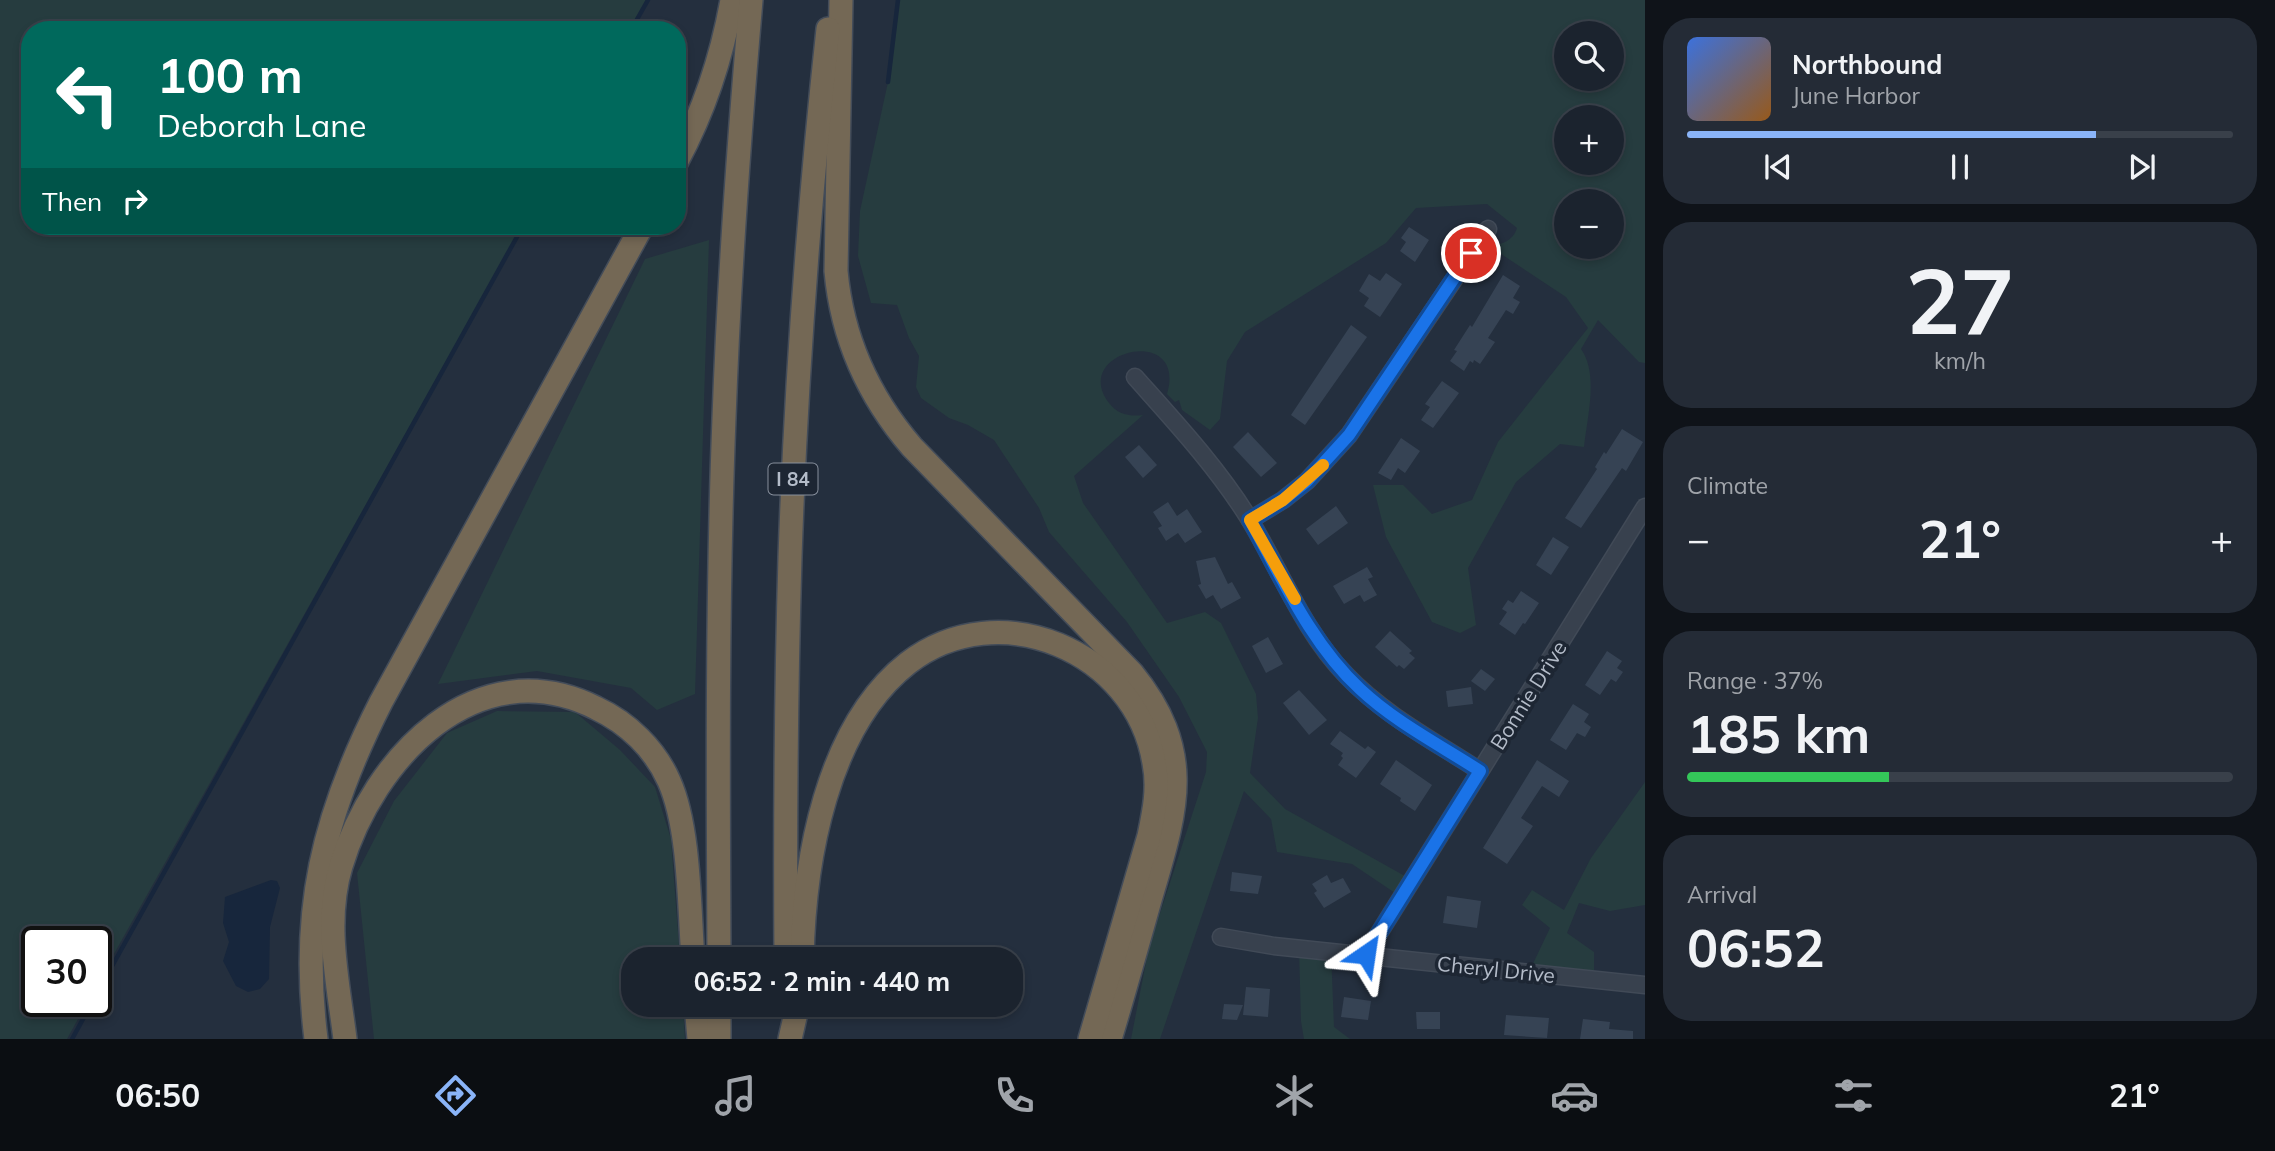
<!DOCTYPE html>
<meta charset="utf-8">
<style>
body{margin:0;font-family:Mulish,sans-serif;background:#242b36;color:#f1f3f6;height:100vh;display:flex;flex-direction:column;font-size:26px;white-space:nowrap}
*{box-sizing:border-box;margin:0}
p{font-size:23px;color:#a0a4aa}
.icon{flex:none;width:38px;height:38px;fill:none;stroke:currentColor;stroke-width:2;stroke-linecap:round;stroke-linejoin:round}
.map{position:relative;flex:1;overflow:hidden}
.panel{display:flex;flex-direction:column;gap:18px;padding:18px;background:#0f1319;width:630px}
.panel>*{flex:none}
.guide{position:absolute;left:21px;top:21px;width:665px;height:214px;border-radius:28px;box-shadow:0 4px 10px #0003,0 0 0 2px #39404a;background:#00695c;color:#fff;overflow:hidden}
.tools{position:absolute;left:1554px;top:21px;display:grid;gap:14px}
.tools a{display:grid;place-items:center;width:70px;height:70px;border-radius:50%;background:#1b232e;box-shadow:0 4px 10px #0003,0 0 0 2px #39404a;font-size:35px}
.speed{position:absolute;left:21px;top:926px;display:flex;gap:14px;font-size:35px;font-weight:700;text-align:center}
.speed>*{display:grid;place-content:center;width:91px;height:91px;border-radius:50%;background:#1b232e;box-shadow:0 4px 10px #0003,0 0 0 2px #39404a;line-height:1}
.speed .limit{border:4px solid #111;border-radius:10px;background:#fff;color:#111}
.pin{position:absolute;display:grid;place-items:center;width:60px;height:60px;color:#fff;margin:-30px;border:4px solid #fff;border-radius:50%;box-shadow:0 2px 7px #0007}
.me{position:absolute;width:77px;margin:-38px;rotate:32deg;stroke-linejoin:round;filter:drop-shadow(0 0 5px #0008)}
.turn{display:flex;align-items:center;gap:24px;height:147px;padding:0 21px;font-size:32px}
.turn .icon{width:91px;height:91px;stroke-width:2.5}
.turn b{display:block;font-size:49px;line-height:60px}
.then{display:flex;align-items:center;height:66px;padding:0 21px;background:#0003;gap:14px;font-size:26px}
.big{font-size:52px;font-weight:700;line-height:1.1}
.panel .widget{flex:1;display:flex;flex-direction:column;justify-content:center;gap:10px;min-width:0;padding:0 24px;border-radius:28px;background:#242b36}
.panel .dial{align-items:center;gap:0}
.dial b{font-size:91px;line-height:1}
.song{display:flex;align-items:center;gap:21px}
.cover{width:84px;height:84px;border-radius:10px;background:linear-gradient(135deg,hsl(220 70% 55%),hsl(30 70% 35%))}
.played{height:7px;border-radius:4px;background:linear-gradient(90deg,#8ab4f8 75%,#39404a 75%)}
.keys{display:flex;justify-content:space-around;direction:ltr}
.heat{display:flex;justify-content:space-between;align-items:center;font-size:38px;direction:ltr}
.charge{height:10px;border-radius:5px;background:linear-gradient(90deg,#34c759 37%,#39404a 0)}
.trip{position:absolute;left:621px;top:947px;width:402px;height:70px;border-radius:28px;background:#1b232e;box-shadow:0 4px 10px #0003,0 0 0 2px #39404a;font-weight:700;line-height:70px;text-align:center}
.tabs{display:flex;height:112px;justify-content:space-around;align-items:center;background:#0b0e12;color:#a0a4aa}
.tabs .icon{width:49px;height:49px}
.tabs .selected{color:#8ab4f8}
.tabs b{font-size:32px;color:#f1f3f6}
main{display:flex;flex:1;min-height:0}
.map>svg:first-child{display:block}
.green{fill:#263c3f;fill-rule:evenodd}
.water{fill:#17263c}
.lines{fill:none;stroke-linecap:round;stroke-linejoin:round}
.stream{stroke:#17263c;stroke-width:4.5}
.building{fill:#364354}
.minor-casing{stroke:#414a57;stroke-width:19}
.highway-casing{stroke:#434c59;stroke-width:26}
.minor{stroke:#38414e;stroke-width:16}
.highway{stroke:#746855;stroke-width:23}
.route-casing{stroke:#114b97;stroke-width:18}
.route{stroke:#1a73e8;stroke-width:12}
.slow{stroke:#f59e0b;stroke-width:12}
.labels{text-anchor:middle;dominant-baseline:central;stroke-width:7;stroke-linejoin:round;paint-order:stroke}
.shield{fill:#1d2633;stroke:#878f9c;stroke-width:2}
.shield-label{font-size:19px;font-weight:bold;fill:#b4bcc9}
.street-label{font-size:21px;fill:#b4bcc9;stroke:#1d2633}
</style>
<main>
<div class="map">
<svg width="1645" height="1039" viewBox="0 0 1645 1039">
<rect width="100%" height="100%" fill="#242f3e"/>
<g class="green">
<path d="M0,0H648L632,30H30V226H522L96,986V942H37V1001H88L67,1039H0Z"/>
<path d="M898,0H1645V363L1639,362L1598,320L1581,349C1599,374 1587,418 1584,447L1560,444L1516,482L1468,568L1476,625L1460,633L1432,622L1386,537L1373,485H1403L1432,514L1472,500L1498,442L1588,328L1566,297L1489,246C1501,245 1513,241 1517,228L1487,204L1416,208L1386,243L1245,332L1227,361L1220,419L1210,430L1182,410L1179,400L1175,402L1167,394C1188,323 1069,351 1109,403C1117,414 1130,417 1143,415L1074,476L1083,503L1167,623L1205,612L1221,623L1256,694L1258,718L1250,773L1285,809L1412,880L1401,897L1352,864L1277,852L1271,819L1244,791L1160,1039H1131L1149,947L1206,772L1207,752L1179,697L1127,622L1049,532L1039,508L994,440L968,425L949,418L921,398L916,387L919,356L909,338L897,305L871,303L858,256L860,211L888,82ZM1566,33H1612V79H1566ZM1566,117H1612V163H1566ZM1566,201H1612V247H1566Z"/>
<path d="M709,240L695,694L657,710L631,688L537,671L438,684L645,259Z"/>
<path d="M497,711L575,712L620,750L655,787L671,839L680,959H634V1004L683,1005L685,1039H374L357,873L394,801L447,733Z"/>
<path d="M1645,782V905L1610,911L1579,903L1567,933L1594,952V979L1529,972L1550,928L1522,905L1532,890L1564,910L1591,858Z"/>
<path d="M1299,948L1331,951L1334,1027L1350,1039H1304L1301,1021Z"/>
</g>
<path class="water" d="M271,880L277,881L280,888L270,927L269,979L260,989L248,992L236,986L223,961L229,942L223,923L225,897Z"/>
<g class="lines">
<g class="stream">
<path d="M631,30L648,0"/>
<path d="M888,82L898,0"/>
<path d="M96,995L523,226"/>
<path d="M72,1039L93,1001"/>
</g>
</g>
<g class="building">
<path d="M1409,227L1429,240L1415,262L1400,251L1406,242L1401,238Z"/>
<path d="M1386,273L1402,284L1380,317L1364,306L1369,298L1359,291L1369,274L1380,281Z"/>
<path d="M1503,275L1520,286L1513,298L1520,302L1513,314L1506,310L1488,338L1495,342L1480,364L1474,360L1473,363L1470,361L1464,371L1450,361L1457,351L1454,350L1470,325L1472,327Z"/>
<path d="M1351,325L1367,337L1305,425L1291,415Z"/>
<path d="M1442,381L1459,393L1433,428L1421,420L1430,407L1425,404Z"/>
<path d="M1622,429L1643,442L1626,471L1622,468L1581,528L1565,518L1597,469L1595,467L1604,452L1606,454Z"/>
<path d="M1248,432L1277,463L1261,477L1233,447Z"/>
<path d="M1401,438L1420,451L1405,473L1398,468L1391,480L1378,473Z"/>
<path d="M1139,445L1157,465L1143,478L1125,457Z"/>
<path d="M1168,502L1177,516L1187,509L1202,532L1185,543L1178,533L1166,541L1158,528L1162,526L1153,512Z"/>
<path d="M1336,506L1348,523L1318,545L1306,529Z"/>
<path d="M1553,537L1569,547L1551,575L1536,565Z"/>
<path d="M1215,557L1228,584L1232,582L1241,598L1221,609L1213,595L1206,599L1198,585L1201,584L1196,561Z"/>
<path d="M1367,567L1373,577L1368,579L1377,595L1364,602L1360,595L1344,604L1333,586Z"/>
<path d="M1521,591L1539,603L1525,624L1523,623L1515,635L1499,624L1507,612L1502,609L1508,600L1513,603Z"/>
<path d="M1390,631L1412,651L1409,653L1415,658L1404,669L1399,665L1397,667L1375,647Z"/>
<path d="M1268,637L1283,664L1266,673L1252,646Z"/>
<path d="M1607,651L1622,661L1617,668L1623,672L1616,682L1611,679L1600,695L1585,685Z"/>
<path d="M1481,669L1495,679L1485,691L1471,681Z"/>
<path d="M1471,687L1473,704L1448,707L1446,691Z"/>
<path d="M1299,690L1327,720L1309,735L1283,703Z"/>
<path d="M1573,704L1589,714L1584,722L1591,727L1585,737L1577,733L1566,750L1550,740Z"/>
<path d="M1340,731L1365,749L1368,746L1376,752L1356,778L1338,765L1343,758L1341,756L1343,753L1330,744Z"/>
<path d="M1396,760L1432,785L1415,811L1400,801L1401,798L1380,784Z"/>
<path d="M1537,760L1569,781L1559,797L1542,786L1521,818L1533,826L1507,864L1483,848Z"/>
<path d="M1232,872L1262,876L1258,894L1230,891Z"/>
<path d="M1327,875L1331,883L1343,878L1351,892L1324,908L1314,893L1317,891L1312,884Z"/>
<path d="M1447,896L1481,901L1477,928L1443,923Z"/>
<path d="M1246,987L1270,989L1268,1017L1243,1015Z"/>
<path d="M1344,997L1371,1001L1368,1020L1341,1017Z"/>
<path d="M1224,1004L1243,1005L1237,1020L1222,1019Z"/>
<path d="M1416,1012H1440V1029H1417Z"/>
<path d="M1506,1015L1549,1018L1547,1038L1504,1035Z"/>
<path d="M1583,1019L1610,1022L1609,1029L1633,1031V1039H1580Z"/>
</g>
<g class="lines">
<defs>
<g id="minor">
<path d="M1135,377C1175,422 1216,466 1248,517C1280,569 1303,631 1346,675C1384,715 1434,741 1480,771"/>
<path d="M1250,520L1283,500L1307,481L1349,435L1488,229"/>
<path d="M1221,937L1274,946L1645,985"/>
<path d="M1366,954L1645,507"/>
</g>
<g id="highway">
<path d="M841,0L836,271C842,338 868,396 912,447L1132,673C1197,753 1176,811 1150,900C1137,946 1124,993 1110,1039"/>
<path d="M677,161C704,111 722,56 732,0"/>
<path d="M719,959C718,779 717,598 724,418C729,278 739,139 751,0"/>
<path d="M786,959C785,825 786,691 790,557C796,381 809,204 828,29"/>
<path d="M802,959C804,862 826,727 908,663C999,593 1136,651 1154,763C1159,788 1154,812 1149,836L1090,1039"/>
<path d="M696,1004L699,1039"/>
<path d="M719,1004V1039"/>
<path d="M316,1039C300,911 323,816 381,702L642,226"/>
<path d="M345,1039C338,982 324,922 341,866C373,759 476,648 596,708C628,723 655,749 669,781C690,828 689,907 693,959"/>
<path d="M790,1039L798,1004"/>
</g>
</defs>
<use href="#minor" class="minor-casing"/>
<use href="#highway" class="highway-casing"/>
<use href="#minor" class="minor"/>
<use href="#highway" class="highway"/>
</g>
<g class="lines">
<defs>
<path id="route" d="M1366,954L1480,771C1440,745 1395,722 1360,689C1311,644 1282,578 1250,520L1283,500L1307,481L1349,435L1471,253"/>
</defs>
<use href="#route" class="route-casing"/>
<use href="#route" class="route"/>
<path class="slow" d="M1295,599L1250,520L1283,500L1323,465"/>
</g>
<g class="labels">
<rect class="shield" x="768.5" y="463.5" width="49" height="31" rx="5"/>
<g class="shield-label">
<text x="793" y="479">I 84</text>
</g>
<g class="street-label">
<text transform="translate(1528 695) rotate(-58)">Bonnie Drive</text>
<text transform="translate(1496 969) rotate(6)">Cheryl Drive</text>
</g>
</g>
</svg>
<div class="tools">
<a><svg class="icon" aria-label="search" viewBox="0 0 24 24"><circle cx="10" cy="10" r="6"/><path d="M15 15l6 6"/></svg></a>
<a>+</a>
<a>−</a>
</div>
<div class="speed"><div class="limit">30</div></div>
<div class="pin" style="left:1471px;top:253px;background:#d93025"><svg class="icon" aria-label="arrive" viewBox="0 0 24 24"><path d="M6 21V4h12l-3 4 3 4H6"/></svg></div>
<svg class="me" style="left:1366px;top:954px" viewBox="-20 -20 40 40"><path d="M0-17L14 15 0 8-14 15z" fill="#1a73e8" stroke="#fff" stroke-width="4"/></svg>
<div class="trip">06:52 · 2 min · 440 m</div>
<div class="guide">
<div class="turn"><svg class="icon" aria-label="left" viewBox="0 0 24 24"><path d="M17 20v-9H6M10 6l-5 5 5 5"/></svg><div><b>100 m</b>Deborah Lane</div></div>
<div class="then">Then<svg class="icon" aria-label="right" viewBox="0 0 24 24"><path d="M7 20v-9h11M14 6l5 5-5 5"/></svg></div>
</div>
</div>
<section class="panel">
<div class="widget">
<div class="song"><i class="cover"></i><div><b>Northbound</b><p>June Harbor</p></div></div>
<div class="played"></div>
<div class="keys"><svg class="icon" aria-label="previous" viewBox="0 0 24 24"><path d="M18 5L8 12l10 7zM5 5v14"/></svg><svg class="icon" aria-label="pause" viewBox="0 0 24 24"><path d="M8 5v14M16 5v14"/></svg><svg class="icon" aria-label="next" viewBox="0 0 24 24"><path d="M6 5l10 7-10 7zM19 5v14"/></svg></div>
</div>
<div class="widget dial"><b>27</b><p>km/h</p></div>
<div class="widget"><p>Climate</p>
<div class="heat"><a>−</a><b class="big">21°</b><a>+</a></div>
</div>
<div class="widget"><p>Range · 37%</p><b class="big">185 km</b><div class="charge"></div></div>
<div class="widget"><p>Arrival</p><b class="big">06:52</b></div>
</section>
</main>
<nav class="tabs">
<b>06:50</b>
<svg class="icon selected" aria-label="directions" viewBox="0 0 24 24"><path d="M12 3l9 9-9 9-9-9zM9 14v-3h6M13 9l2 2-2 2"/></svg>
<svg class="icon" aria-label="music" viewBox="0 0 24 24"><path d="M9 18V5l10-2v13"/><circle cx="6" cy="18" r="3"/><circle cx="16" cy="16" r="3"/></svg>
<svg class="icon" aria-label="phone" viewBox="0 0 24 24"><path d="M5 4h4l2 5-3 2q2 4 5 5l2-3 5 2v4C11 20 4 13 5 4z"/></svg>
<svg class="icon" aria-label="climate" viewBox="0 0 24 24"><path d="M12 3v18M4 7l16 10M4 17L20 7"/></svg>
<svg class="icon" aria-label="car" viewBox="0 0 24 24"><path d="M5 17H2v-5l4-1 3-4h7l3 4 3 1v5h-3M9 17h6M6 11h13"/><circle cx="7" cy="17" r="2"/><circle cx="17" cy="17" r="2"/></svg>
<svg class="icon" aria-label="filters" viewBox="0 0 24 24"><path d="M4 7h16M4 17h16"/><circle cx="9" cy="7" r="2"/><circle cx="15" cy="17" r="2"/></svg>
<b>21°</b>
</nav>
